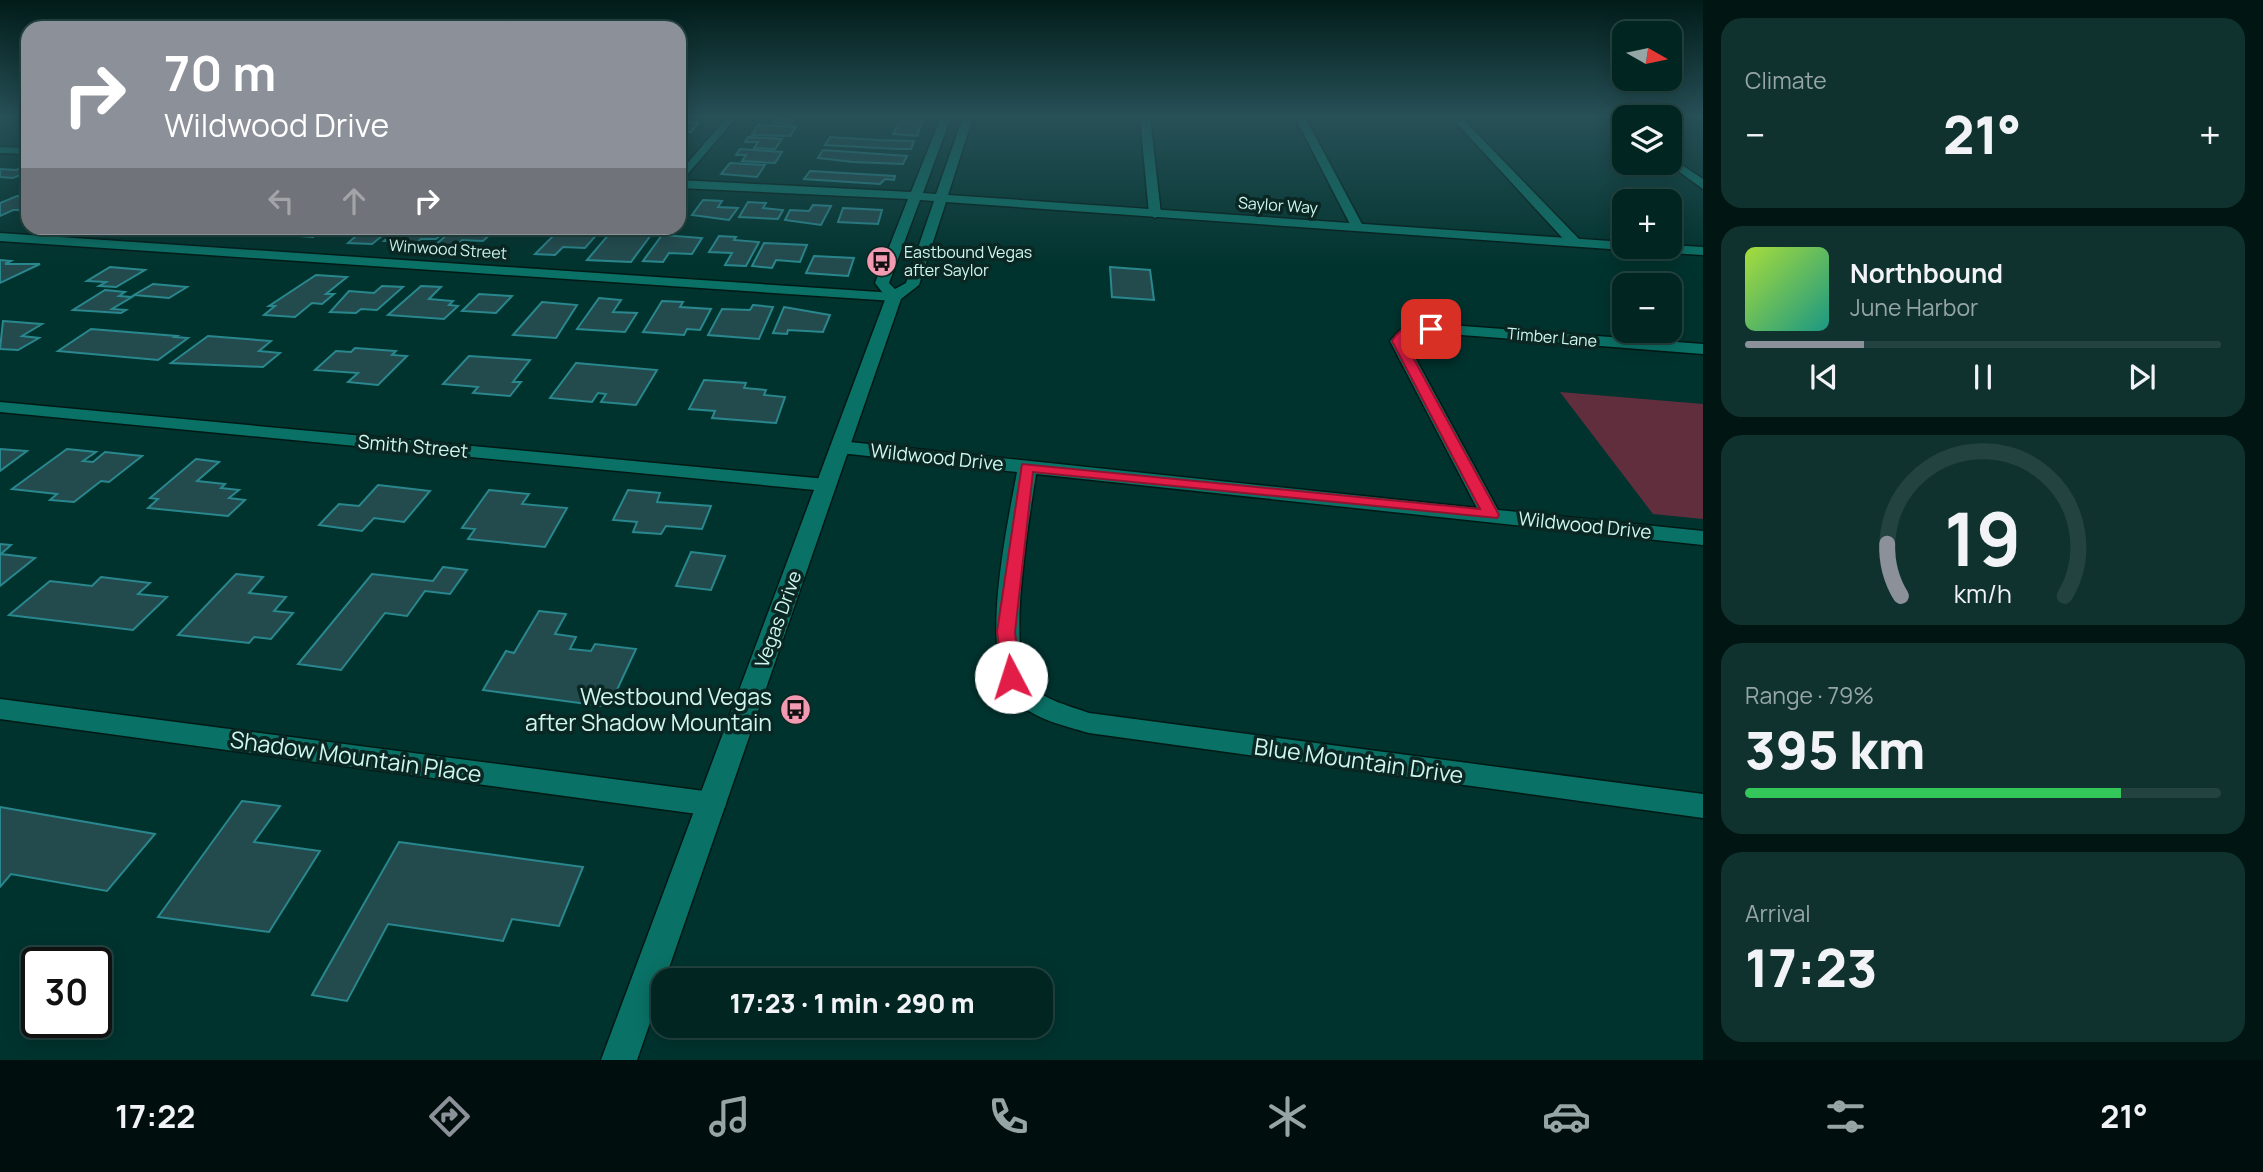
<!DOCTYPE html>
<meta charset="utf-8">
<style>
body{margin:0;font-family:Manrope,sans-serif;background:#0f322f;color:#f1f3f6;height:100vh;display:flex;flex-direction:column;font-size:26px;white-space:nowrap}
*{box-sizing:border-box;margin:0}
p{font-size:23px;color:#96a5a5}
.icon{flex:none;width:38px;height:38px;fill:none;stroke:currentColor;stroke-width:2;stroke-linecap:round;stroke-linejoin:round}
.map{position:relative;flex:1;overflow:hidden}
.side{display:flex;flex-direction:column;gap:18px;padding:18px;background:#011513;width:560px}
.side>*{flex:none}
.hud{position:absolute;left:21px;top:21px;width:665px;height:214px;border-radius:21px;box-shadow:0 4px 18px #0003,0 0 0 2px #234340;background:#8c9099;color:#fff;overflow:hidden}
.needle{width:46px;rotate:99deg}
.controls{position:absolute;left:1612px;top:21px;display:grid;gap:14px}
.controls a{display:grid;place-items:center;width:70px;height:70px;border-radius:14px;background:#012622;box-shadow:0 4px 18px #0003,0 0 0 2px #234340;font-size:35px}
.speed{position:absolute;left:21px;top:947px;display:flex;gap:14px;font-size:35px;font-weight:700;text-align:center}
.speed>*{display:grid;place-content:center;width:91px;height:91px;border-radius:50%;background:#012622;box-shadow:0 4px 18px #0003,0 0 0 2px #234340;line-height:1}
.speed .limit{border:4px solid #111;border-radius:10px;background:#fff;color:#111}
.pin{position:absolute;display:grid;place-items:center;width:60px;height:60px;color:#fff;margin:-30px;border-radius:14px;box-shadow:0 4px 10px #0006}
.me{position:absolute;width:77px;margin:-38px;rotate:355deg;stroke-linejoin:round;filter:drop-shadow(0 0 5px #0008)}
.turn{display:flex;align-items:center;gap:24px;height:147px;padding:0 28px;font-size:32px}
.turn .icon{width:91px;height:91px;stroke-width:2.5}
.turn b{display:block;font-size:49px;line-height:60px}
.lanes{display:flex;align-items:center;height:66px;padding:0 28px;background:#0003;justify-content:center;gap:35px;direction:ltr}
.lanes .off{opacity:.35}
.big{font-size:52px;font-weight:800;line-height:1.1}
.side .widget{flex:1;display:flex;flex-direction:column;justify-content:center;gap:10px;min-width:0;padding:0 24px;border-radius:21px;background:#0f322f}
.side .dial{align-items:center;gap:0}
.dial svg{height:182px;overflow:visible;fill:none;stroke:#234340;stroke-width:7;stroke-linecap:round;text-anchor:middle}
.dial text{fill:#f1f3f6;stroke:none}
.song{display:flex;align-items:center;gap:21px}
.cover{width:84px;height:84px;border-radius:10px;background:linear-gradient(135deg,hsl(80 70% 55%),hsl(170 70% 35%))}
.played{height:7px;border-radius:4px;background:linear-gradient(90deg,#8c9099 25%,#234340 25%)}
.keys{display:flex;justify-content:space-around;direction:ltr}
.heat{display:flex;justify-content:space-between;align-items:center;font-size:38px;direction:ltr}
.charge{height:10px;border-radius:5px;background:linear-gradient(90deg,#34c759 79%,#234340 0)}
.trip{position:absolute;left:651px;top:968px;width:402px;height:70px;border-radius:21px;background:#012622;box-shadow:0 4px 18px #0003,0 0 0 2px #234340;font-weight:800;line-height:70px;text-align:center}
.menu{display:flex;height:112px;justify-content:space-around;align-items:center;background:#000f0e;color:#96a5a5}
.menu .icon{width:49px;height:49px}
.menu .selected{color:#8c9099}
.menu b{font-size:32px;color:#f1f3f6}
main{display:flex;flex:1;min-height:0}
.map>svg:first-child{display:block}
.green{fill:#612e3d}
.building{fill:#234b4e;stroke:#29878e;stroke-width:2}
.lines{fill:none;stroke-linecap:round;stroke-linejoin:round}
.street-casing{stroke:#001915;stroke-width:3}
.secondary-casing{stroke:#001915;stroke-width:3}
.street{fill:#0a7166;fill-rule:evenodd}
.secondary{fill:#0a7166;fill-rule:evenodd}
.route{fill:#e11d48;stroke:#92132f;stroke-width:2}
.labels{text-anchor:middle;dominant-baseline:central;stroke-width:7;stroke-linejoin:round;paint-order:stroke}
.far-street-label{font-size:16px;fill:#cef7ef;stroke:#0b2723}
.far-poi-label{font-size:16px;fill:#cef7ef;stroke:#0b2723;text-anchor:start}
.street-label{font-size:19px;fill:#cef7ef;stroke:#0b2723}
.near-poi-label{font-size:23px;fill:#cef7ef;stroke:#0b2723;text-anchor:end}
.near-street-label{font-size:23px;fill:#cef7ef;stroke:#0b2723}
</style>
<main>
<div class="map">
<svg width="1703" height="1060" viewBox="0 0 1703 1060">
<rect width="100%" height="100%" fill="#01332e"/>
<path class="green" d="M1560,392L1703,404V519L1653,514Z"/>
<g class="building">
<path d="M764,117H796L791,124L772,123L775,119Z"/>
<path d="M901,120L922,122L917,136L893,134Z"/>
<path d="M679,121L699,122L691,132L679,131Z"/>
<path d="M758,125L796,127L790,136L752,135Z"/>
<path d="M748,137L782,139L775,149L754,148L758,142H745Z"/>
<path d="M830,137L877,140L914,141L911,149H898L825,145Z"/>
<path d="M740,149L782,152L775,163L742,161L746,155H736Z"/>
<path d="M823,150L907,156L903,164L853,162L818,158Z"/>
<path d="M730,163L765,165L757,177L721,174Z"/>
<path d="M28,165V172L13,178L0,177V169L16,170Z"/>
<path d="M810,171L895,176L894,180L885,179L880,184L804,179Z"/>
<path d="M17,196L28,197V210H13L0,216V203Z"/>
<path d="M703,200L722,201L718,207L738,208L729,220L692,215Z"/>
<path d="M748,202L766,203L763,208L783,210L778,219L739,217Z"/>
<path d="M813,205L831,206L821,225L785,220L790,210L809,211Z"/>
<path d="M843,208L882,210L878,224L838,222Z"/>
<path d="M257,228H288L278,233L251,231Z"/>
<path d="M296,228H327L313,237L285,235Z"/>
<path d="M350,228H392L372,244L348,243L357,235H341Z"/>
<path d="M415,228H450L436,239H421L415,243L384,241L397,231L409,232Z"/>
<path d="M455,228H471L496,229L483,241L462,240L454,247L434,246Z"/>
<path d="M560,229L600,231L585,248L563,247L555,255L535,254Z"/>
<path d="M610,233L651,235L631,262L587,260Z"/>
<path d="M662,235L702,238L692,254L669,253L663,262L643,261Z"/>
<path d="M719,236L736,237L734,240L759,242L746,266L725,265L732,253L709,252Z"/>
<path d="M764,243L807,245L800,262L776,260L772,268L752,266Z"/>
<path d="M814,256L854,258L848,276L806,273Z"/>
<path d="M0,260L11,261L5,264H40L0,283Z"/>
<path d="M110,267L145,270L116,287L99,286L106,282L87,281Z"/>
<path d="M1110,267L1150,270L1154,300L1112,297Z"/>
<path d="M316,275L347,277L326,294H334L322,304L312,303L295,317L264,315L275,306H269Z"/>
<path d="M153,284L187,287L169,298L134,295Z"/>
<path d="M382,286L403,287L377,310L361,309L356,313L330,312L349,291L374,293Z"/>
<path d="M421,286L441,287L429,299L453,301L449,305L458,306L444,319L388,315Z"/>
<path d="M105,290L125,292L119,296L132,297L112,309L126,310L121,313L73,310Z"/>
<path d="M479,294L512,296L496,313L462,311Z"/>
<path d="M599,298L621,300L613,312L637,313L625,332L577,329Z"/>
<path d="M662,301L683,302L680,307L711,309L700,330L687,329L684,335L643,332Z"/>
<path d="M542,302L577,305L556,338L513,335Z"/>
<path d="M753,305L773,307L759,339L708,335L722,309L750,310Z"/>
<path d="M784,307L830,315L823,332L788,330L787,334L773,333Z"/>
<path d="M3,321L42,324L22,336L39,338L18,350L0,349Z"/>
<path d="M91,329L177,336L175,337L188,338L158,360L58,351Z"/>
<path d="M208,336L271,341L259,351L280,353L263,367L171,363Z"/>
<path d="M355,348L396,351L392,355L407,356L378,385L348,382L358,373L315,370L336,351L351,352Z"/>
<path d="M469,356L530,360L513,382H521L510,396L473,393L478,387L443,384Z"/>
<path d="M576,363L657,370L636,405L601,402L606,394L598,393L592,402L550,398Z"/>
<path d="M704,380L746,383L744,388L766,390L764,395L785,397L776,423L712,418L715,411L689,409Z"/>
<path d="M0,449L27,451L0,471Z"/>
<path d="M67,449L96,452L83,461L93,462L105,452L142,456L109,482L101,481L74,502L50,500L57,494L12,489Z"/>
<path d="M196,459L219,462L197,481L225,484L221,488L239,490L229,498L245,500L228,516L148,508L158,499L150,498Z"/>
<path d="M378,485L430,491L404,522L374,518L362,531L319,525L339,504L359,506Z"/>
<path d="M489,490L529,494L522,504L567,508L545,547L468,539L475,529L462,528Z"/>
<path d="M628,490L660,493L657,502L711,506L702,529L666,526L661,534L633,532L637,522L613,520Z"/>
<path d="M0,544L11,545L1,554L35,558L0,586Z"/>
<path d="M691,552L725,556L711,590L676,586Z"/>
<path d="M443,567L467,570L450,594L425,591L407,616L385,613L341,670L298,664L372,574L433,581Z"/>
<path d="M236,574L263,577L249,593L286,597L274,611L293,613L271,639L254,637L249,643L178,635Z"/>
<path d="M101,577L150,583L138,594L167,597L133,630L9,615L50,581L92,586Z"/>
<path d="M539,611L566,614L555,634L576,637L570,649L591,651L595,644L636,649L609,707L483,690L506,651L514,653Z"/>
<path d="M242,801L280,806L254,842L320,851L269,932L158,917Z"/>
<path d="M0,807L155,834L107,891L11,874L0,887Z"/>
<path d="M399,842L583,867L559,926L512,919L503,941L388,924L347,1001L312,995Z"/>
</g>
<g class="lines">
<defs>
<g id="street">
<path d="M727,117H737L679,184V173Z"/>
<path d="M1140,117H1150L1161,214L1155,218L1149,214Z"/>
<path d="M1295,117H1305L1364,228L1363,231L1352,228Z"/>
<path d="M1451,117H1461L1579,239V245H1569Z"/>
<path d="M1606,117H1617L1624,121V129Z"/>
<path d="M1670,157L1703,179V189L1667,163H1670Z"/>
<path d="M0,233L894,293L901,297L894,301L0,241Z"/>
<path d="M1436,324L1703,344V354L1436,333L1417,334L1406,341L1498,510L1703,531V545L1036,474C1030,515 1005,655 1031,685C1045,701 1071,706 1089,713L1703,794V818L1089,733C1065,726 1034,719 1016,701C976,663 1008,523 1017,472L840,453L831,447L840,441L1477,508L1390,341L1402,328Z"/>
<path d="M0,402L826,479L836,485L826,491L0,412Z"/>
<path d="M0,699L712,792L722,795L726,804L722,813L712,816L0,719Z"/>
</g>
<g id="secondary">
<path d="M941,117H951L923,193L936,194L963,117H973L948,195L1624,242V247H1630L1624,250L946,202L919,285L901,299L637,1060H601L886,297L875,283L908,199L679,188V180L911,192ZM920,200L934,201L906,283L895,289L889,283Z"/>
<path d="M0,147L28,148V154L0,153Z"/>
<path d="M1670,245L1703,247V255L1638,251L1631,247Z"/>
</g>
</defs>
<use href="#street" class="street-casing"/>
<use href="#secondary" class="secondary-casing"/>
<use href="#street" class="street"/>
<use href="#secondary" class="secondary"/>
</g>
<linearGradient id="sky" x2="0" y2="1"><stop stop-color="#011c19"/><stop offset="0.44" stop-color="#275057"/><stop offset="1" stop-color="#275057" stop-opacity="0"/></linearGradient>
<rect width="1703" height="265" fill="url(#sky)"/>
<path class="route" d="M1431,325L1436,326V331L1414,333L1404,341L1499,515L1497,518L1033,472L1015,632L1020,677L1011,684L1004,682L997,632L1022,464L1480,509L1392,341C1401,325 1414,325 1431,325Z"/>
<defs>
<symbol id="bus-disc" viewBox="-11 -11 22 22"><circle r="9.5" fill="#f19ab1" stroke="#0b2723"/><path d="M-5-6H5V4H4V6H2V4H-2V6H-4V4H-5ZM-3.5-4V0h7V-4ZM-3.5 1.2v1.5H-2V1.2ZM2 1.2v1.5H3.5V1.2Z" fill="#111"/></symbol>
</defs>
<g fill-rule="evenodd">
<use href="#bus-disc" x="864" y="244" width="35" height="35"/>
<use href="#bus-disc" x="778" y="692" width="35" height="35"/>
</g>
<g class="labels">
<g class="far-street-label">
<text transform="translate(1278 205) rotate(4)">Saylor Way</text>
<text transform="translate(448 249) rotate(4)">Winwood Street</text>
<text transform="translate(1552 337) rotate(5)">Timber Lane</text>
</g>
<g class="far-poi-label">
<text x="904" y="252">Eastbound Vegas<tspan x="904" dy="18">after Saylor</tspan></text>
</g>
<g class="street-label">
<text transform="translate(413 446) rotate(5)">Smith Street</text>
<text transform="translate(937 457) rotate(6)">Wildwood Drive</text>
<text transform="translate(1585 525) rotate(6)">Wildwood Drive</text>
<text transform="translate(778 619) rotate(-70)">Vegas Drive</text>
</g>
<g class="near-poi-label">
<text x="772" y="696">Westbound Vegas<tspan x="772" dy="26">after Shadow Mountain</tspan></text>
</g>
<g class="near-street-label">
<text transform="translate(356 756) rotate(8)">Shadow Mountain Place</text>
<text transform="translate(1359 760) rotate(8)">Blue Mountain Drive</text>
</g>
</g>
</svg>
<div class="controls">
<a><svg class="needle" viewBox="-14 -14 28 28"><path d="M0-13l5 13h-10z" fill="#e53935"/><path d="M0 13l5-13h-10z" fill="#96a5a5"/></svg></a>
<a><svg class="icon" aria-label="layers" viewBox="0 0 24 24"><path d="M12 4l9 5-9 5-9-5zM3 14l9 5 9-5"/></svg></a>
<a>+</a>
<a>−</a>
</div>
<div class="speed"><div class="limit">30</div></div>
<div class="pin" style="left:1431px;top:329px;background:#d93025"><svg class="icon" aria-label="arrive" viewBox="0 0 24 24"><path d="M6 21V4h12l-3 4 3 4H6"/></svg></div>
<svg class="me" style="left:1011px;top:677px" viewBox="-20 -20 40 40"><circle r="19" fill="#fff"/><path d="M0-13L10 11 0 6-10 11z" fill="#e11d48"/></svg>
<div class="trip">17:23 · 1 min · 290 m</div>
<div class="hud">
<div class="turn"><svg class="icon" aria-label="right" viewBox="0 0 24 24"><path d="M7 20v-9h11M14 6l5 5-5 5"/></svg><div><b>70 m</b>Wildwood Drive</div></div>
<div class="lanes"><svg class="icon off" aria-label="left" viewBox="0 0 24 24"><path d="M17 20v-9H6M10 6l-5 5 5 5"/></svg><svg class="icon off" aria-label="ahead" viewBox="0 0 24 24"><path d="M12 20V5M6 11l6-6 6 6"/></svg><svg class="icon" aria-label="right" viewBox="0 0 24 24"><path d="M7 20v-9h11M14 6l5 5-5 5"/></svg></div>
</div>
</div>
<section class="side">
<div class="widget"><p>Climate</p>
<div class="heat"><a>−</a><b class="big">21°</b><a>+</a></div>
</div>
<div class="widget">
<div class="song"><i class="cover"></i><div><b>Northbound</b><p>June Harbor</p></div></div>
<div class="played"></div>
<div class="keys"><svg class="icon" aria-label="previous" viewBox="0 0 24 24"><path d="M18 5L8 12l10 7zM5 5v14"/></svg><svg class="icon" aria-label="pause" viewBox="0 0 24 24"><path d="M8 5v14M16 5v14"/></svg><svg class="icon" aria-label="next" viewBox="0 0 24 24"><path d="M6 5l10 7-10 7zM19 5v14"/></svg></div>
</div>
<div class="widget dial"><svg viewBox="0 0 100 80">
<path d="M14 69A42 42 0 1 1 86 69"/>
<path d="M14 69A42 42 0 0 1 8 46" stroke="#8c9099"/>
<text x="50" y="56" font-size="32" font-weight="700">19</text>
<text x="50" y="72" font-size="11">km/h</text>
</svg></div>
<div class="widget"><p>Range · 79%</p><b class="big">395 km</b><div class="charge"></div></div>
<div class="widget"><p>Arrival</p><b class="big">17:23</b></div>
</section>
</main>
<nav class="menu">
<b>17:22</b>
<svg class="icon selected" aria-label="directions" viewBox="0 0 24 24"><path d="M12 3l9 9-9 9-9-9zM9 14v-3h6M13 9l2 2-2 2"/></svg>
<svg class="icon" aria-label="music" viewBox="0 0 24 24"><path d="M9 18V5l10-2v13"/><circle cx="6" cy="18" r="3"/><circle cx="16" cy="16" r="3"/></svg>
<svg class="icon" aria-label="phone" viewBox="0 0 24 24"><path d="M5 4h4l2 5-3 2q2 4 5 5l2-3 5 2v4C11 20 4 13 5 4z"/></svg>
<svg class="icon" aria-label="climate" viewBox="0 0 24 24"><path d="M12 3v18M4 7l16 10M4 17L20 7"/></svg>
<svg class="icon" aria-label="car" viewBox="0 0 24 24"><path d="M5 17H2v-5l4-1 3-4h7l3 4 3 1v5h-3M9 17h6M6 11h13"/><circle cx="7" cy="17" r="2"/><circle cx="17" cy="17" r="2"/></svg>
<svg class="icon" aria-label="filters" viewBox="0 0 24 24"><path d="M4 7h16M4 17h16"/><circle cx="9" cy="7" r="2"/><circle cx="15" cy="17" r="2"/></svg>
<b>21°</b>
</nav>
